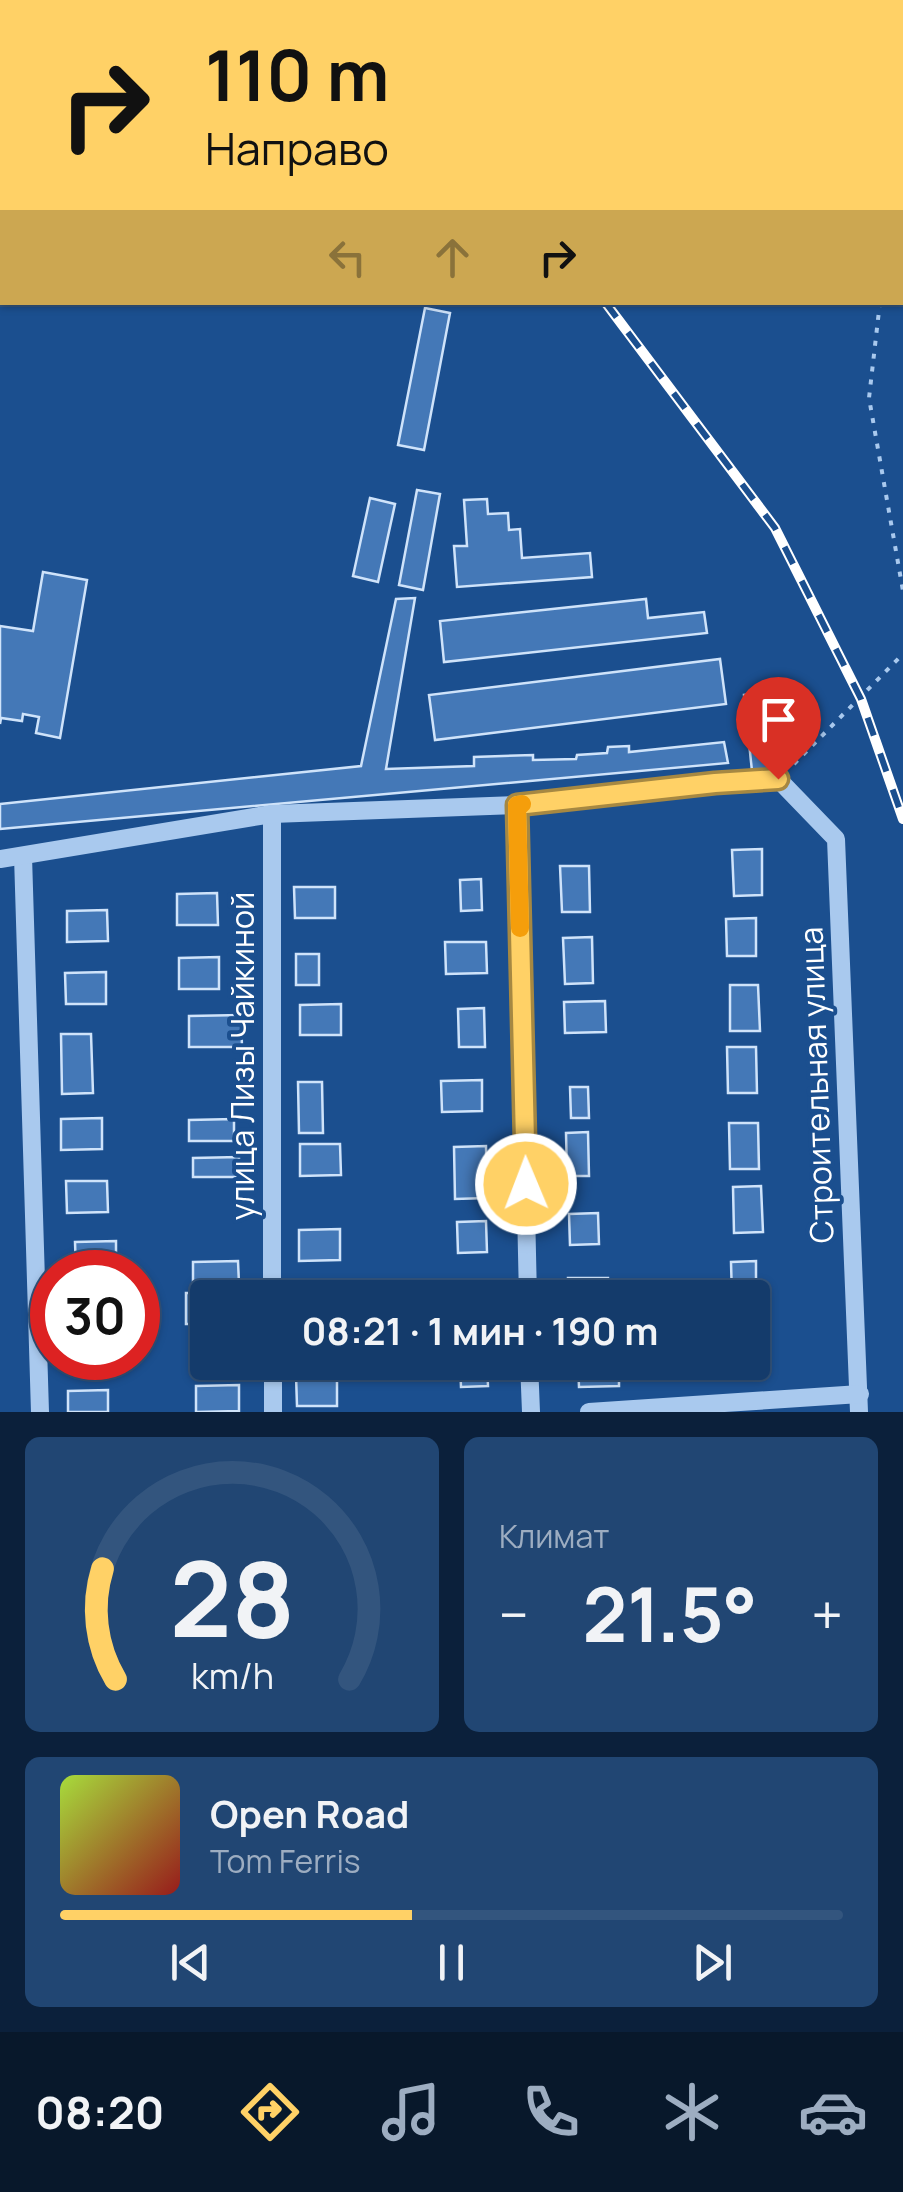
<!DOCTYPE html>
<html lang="ru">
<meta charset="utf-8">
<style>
body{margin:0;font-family:Manrope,sans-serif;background:#214673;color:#f1f3f6;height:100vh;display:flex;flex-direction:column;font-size:38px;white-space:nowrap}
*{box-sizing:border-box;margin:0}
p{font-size:32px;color:#9dadc1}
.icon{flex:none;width:55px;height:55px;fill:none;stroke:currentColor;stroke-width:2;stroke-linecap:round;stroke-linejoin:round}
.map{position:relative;height:1412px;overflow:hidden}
.details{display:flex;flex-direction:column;gap:25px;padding:25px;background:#0b203b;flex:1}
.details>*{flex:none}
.banner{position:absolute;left:0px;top:0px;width:905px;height:305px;box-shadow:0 2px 8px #0004,0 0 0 2px #33557e;background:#ffd166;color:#111;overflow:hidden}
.speed{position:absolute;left:30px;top:1250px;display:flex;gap:20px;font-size:50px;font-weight:700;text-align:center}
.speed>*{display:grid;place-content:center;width:130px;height:130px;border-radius:50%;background:#143b6b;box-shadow:0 2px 8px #0004,0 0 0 2px #33557e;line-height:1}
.speed .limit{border:15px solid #d22;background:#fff;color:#111}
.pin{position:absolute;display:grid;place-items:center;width:85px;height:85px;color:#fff;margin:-102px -42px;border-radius:50% 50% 50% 0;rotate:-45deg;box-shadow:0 0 10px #0007}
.pin .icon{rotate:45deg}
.me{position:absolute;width:110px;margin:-55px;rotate:359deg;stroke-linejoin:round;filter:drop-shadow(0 0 8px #0008)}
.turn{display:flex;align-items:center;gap:35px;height:210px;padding:0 40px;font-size:45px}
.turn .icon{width:130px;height:130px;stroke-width:2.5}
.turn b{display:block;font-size:70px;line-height:85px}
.lanes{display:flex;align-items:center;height:95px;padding:0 40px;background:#0003;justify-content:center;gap:50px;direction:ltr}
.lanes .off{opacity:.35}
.big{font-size:75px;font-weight:700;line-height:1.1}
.details .card{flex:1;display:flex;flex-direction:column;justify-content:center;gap:15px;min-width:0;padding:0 35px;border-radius:15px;background:#214673}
.details .dial{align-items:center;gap:0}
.dial svg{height:260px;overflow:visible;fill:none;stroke:#33557e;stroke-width:7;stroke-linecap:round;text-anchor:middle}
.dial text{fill:#f1f3f6;stroke:none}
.song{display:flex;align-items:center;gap:30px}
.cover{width:120px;height:120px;border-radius:15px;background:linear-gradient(135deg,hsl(80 70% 55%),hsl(0 70% 35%))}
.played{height:10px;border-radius:5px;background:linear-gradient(90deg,#ffd166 45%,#33557e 45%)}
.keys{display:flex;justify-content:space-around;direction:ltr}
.heat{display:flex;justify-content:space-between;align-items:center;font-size:55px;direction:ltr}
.details .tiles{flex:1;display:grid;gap:25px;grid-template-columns:1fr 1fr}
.card:last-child{grid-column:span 2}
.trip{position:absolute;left:190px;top:1280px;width:580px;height:100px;border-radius:10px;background:#143b6b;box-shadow:0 2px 8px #0004,0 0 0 2px #33557e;font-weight:700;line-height:100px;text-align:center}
.tab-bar{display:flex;height:160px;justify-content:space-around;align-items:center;background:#08182b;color:#9dadc1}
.tab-bar .icon{width:70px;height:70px}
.tab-bar .active{color:#ffd166}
.tab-bar b{font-size:45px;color:#f1f3f6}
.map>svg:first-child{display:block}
.building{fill:#4478b7;stroke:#cfe3fa;stroke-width:2.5}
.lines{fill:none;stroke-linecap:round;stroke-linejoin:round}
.path{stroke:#a9c9ee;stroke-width:4;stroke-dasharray:5 8;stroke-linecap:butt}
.minor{stroke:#a9c9ee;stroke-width:18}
.rail-casing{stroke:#fff;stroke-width:10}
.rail{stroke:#1b4f8f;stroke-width:6;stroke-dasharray:19;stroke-linecap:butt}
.route-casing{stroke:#a68842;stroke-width:25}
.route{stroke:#ffd166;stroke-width:18}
.slow{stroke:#f59e0b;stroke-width:18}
.labels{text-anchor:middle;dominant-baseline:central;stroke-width:8;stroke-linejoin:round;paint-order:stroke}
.street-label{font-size:32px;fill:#fff;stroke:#1b4f8f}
</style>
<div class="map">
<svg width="903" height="1412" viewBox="0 0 903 1412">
<rect width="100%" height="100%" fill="#1b4f8f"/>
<g class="building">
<path d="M425,308L450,313L424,450L398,445Z"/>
<path d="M417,490L440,494L423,590L399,585Z"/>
<path d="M370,498L395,504L378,582L353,576Z"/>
<path d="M487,499L488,514L508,513L509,530L520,529L522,558L590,553L592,577L457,587L454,546H467L464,500Z"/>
<path d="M43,572L87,580L60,738L36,733L39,717L23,714L22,721L1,718L0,724V626L33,631Z"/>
<path d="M415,598L386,769L474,766V757L533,755V760L576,759L577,755L607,753L608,747L629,746V752L724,742L728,763L0,829V804L361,766L396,599Z"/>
<path d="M646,599L648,618L704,612L707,633L444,662L440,621Z"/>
<path d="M720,659L726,704L435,740L429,695Z"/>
<path d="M767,693L775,768L752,771L744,695Z"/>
<path d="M762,849V895L734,896L732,850Z"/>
<path d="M560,866H589L590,912H562Z"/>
<path d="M481,879L482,910L461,911L460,880Z"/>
<path d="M294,887H335V918H295Z"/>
<path d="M217,893L218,925H177V894Z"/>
<path d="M107,910L108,941L67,942V911Z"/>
<path d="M756,918V956H727L726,919Z"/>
<path d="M592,937L593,983L565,984L563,938Z"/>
<path d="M445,942H486L487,973L446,974Z"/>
<rect x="296" y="954" width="23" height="31"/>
<path d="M219,957V989H179V958Z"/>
<path d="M106,972V1004H66L65,973Z"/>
<path d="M730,985H758L760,1031H730Z"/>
<path d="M605,1001L606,1032L565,1033L564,1002Z"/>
<path d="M341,1004V1035H300V1005Z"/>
<path d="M484,1008L485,1047H459L458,1009Z"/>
<path d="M241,1015L242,1047H189V1016Z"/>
<path d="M61,1034H91L93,1093L62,1094Z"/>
<path d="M727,1047H756L757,1093H728Z"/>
<path d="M482,1080V1111L442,1112L441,1081Z"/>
<path d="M298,1082H322L323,1133H299Z"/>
<path d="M570,1087H588L589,1118H571Z"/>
<path d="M102,1118V1149L61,1150V1119Z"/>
<path d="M234,1119V1141H189V1120Z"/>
<path d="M729,1123H758L759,1169H730Z"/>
<path d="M588,1132L589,1176H567L566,1133Z"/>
<path d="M300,1144H340L341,1175L300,1176Z"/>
<path d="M486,1146L487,1198L455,1199L454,1147Z"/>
<path d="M239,1157V1177H193V1158Z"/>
<path d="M66,1181H107L108,1212L67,1213Z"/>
<path d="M761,1186L763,1232L734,1233L733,1187Z"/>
<path d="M598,1213L599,1244L570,1245L569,1214Z"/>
<path d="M486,1221L487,1252L458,1253L457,1222Z"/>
<path d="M340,1229V1260L299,1261V1230Z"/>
<path d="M116,1241V1272H76L75,1242Z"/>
<path d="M238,1261L239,1284L193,1285V1262Z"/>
<path d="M756,1261V1301H752V1298H732L731,1262Z"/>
<path d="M568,1278H608L609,1298H568Z"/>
<path d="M488,1291V1298H456V1292Z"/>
<path d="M186,1293H226V1298H208V1324H186Z"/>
<path d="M752,1318H760L762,1364H732L752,1362Z"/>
<path d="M75,1358H105V1370L75,1371Z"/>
<path d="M460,1362H487L488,1386L461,1387Z"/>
<path d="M578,1362H619V1386L579,1387Z"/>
<path d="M296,1375H337V1406H297Z"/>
<path d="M239,1385V1411L196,1412V1386Z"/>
<path d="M108,1390V1412H68V1391Z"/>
</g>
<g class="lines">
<g class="path">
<path d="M902,121L903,117"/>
<path d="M880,302L869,398L903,591"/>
<path d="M794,764L903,654"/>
</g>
<g class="minor">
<path d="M517,805L528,1298"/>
<path d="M272,814V1298"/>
<path d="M23,856L40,1412"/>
<path d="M0,859L272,814L517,805L715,783L778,779L836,839L859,1412"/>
<path d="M273,1362V1412"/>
<path d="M529,1362L531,1412"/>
<path d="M589,1412L860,1394"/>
</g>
<defs>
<g id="rail">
<path d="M194,0L199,2"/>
<path d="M605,302L775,528L861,699L903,819"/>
</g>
</defs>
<use href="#rail" class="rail-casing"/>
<use href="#rail" class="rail"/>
</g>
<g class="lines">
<defs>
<path id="route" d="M526,1184L517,805L715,783L778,779"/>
</defs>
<use href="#route" class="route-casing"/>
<use href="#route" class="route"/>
<path class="slow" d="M520,928L517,805L522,804"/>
</g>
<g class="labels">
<g class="street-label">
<text transform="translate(242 1056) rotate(-90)">улица Лизы Чайкиной</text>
<text transform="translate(816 1085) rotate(-92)">Строительная улица</text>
</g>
</g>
</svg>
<div class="speed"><div class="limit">30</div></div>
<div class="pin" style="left:778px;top:779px;background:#d93025"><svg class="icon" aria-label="arrive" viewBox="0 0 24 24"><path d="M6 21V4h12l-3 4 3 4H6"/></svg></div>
<svg class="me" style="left:526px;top:1184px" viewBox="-20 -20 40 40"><circle r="17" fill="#ffd166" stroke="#fff" stroke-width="3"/><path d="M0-11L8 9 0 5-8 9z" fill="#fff"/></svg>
<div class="trip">08:21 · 1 мин · 190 m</div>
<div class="banner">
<div class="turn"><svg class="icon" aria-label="right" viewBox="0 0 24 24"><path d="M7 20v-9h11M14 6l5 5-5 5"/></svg><div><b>110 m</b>Направо</div></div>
<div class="lanes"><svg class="icon off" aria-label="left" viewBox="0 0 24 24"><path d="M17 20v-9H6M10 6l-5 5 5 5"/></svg><svg class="icon off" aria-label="ahead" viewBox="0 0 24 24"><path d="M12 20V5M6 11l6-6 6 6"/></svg><svg class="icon" aria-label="right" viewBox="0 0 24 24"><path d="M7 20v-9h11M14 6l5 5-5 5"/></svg></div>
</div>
</div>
<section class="details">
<div class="tiles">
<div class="card dial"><svg viewBox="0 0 100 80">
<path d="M14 69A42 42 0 1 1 86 69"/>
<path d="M14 69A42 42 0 0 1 10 35" stroke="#ffd166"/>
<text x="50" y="56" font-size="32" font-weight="700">28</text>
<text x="50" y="72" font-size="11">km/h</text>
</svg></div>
<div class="card"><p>Климат</p>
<div class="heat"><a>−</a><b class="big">21.5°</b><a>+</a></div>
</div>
<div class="card">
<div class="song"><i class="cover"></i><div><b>Open Road</b><p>Tom Ferris</p></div></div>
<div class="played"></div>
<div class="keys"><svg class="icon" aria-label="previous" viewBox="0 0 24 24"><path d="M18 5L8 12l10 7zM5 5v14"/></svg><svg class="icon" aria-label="pause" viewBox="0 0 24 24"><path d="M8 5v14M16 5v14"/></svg><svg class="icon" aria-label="next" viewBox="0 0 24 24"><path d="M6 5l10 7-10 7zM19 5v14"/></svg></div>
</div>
</div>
</section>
<nav class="tab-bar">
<b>08:20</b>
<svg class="icon active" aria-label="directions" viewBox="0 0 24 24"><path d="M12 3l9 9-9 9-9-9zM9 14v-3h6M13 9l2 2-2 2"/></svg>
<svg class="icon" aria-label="music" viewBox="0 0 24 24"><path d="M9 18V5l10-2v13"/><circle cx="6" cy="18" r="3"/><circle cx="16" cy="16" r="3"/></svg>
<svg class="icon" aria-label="phone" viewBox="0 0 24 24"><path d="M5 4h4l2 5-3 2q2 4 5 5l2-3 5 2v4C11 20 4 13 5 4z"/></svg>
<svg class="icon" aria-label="climate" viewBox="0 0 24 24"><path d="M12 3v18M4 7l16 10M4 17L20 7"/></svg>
<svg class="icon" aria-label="car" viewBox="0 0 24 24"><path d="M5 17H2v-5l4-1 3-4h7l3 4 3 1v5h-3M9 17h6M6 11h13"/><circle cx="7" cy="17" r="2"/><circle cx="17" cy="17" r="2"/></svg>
</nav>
